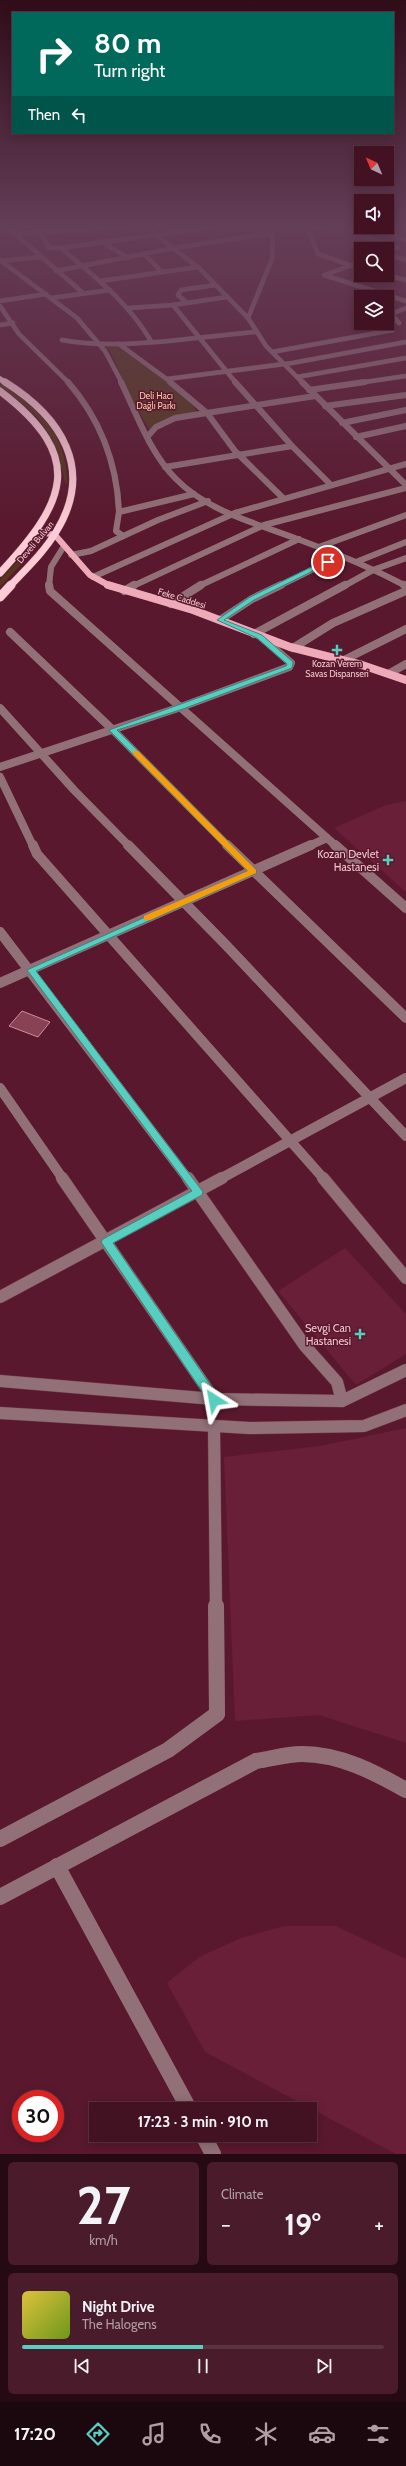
<!DOCTYPE html>
<meta charset="utf-8">
<style>
body{margin:0;font-family:Cabin,sans-serif;background:#4a1b2a;color:#f1f3f6;height:100vh;display:flex;flex-direction:column;font-size:15px;white-space:nowrap}
*{box-sizing:border-box;margin:0}
p{font-size:13px;color:#af9ea5}
.icon{flex:none;width:22px;height:22px;fill:none;stroke:currentColor;stroke-width:2;stroke-linecap:round;stroke-linejoin:round}
.map{position:relative;height:2154px;overflow:hidden}
.side{display:flex;flex-direction:column;gap:8px;padding:8px;background:#250a13;flex:1}
.side>*{flex:none}
.guide{position:absolute;left:12px;top:12px;width:382px;height:122px;border-radius:0px;box-shadow:0 2px 10px #0003,0 0 0 1px #5b3240;background:#00695c;color:#fff;overflow:hidden}
.needle{width:26px;rotate:316deg}
.tools{position:absolute;left:354px;top:146px;display:grid;gap:8px}
.tools a{display:grid;place-items:center;width:40px;height:40px;border-radius:0px;background:#431222;box-shadow:0 2px 10px #0003,0 0 0 1px #5b3240;font-size:20px}
.speed{position:absolute;left:12px;top:2090px;display:flex;gap:8px;font-size:20px;font-weight:700;text-align:center}
.speed>*{display:grid;place-content:center;width:52px;height:52px;border-radius:50%;background:#431222;box-shadow:0 2px 10px #0003,0 0 0 1px #5b3240;line-height:1}
.speed .limit{border:6px solid #d22;background:#fff;color:#111}
.pin{position:absolute;display:grid;place-items:center;width:34px;height:34px;color:#fff;margin:-17px;border:2px solid #fff;border-radius:50%;box-shadow:0 1px 4px #0007}
.me{position:absolute;width:44px;margin:-22px;rotate:326deg;stroke-linejoin:round;filter:drop-shadow(0 0 3px #0008)}
.turn{display:flex;align-items:center;gap:14px;height:84px;padding:0 16px;font-size:18px}
.turn .icon{width:52px;height:52px;stroke-width:2.5}
.turn b{display:block;font-size:28px;line-height:34px}
.then{display:flex;align-items:center;height:38px;padding:0 16px;background:#0003;gap:8px;font-size:15px}
.big{font-size:30px;font-weight:800;line-height:1.1}
.side .widget{flex:1;display:flex;flex-direction:column;justify-content:center;gap:6px;min-width:0;padding:0 14px;border-radius:6px;background:#4a1b2a}
.side .dial{align-items:center;gap:0}
.dial b{font-size:52px;line-height:1}
.song{display:flex;align-items:center;gap:12px}
.cover{width:48px;height:48px;border-radius:6px;background:linear-gradient(135deg,hsl(50 70% 55%),hsl(80 70% 35%))}
.played{height:4px;border-radius:2px;background:linear-gradient(90deg,#58cec0 50%,#5b3240 50%)}
.keys{display:flex;justify-content:space-around;direction:ltr}
.heat{display:flex;justify-content:space-between;align-items:center;font-size:22px;direction:ltr}
.side .tiles{flex:1;display:grid;gap:8px;grid-template-columns:1fr 1fr}
.widget:last-child{grid-column:span 2}
.trip{position:absolute;left:89px;top:2102px;width:228px;height:40px;border-radius:0px;background:#431222;box-shadow:0 2px 10px #0003,0 0 0 1px #5b3240;font-weight:800;line-height:40px;text-align:center}
.tab-bar{display:flex;height:64px;justify-content:space-around;align-items:center;background:#1b070e;color:#af9ea5}
.tab-bar .icon{width:28px;height:28px}
.tab-bar .active{color:#58cec0}
.tab-bar b{font-size:18px;color:#f1f3f6}
.map>svg:first-child{display:block}
.built{fill:#691f37}
.green{fill:#54371b}
.building{fill:#884255;stroke:#d7899c}
.lines{fill:none;stroke-linecap:round;stroke-linejoin:round}
.minor-far5-casing{stroke:#74374a;stroke-width:5}
.minor-far4-casing{stroke:#74374a;stroke-width:6}
.minor-far3-casing{stroke:#74374a;stroke-width:8}
.minor-far2-casing{stroke:#74374a;stroke-width:10}
.minor-far1-casing{stroke:#74374a;stroke-width:13}
.minor-casing{stroke:#74374a;stroke-width:16}
.major-far1-casing{stroke:#74374a;stroke-width:6}
.major-casing{stroke:#74374a;stroke-width:8}
.highway-far2-casing{stroke:#74374a;stroke-width:6}
.highway-far1-casing{stroke:#74374a;stroke-width:8}
.highway-casing{stroke:#74374a;stroke-width:10}
.minor-far5{stroke:#917077;stroke-width:4.5}
.minor-far4{stroke:#917077;stroke-width:6}
.minor-far3{stroke:#917077;stroke-width:8}
.minor-far2{stroke:#917077;stroke-width:10}
.minor-far1{stroke:#917077;stroke-width:12}
.minor{stroke:#917077;stroke-width:16}
.major-far1{stroke:#eeaab9;stroke-width:6}
.major{stroke:#eeaab9;stroke-width:8}
.highway-far2{stroke:#feccd6;stroke-width:5.5}
.highway-far1{stroke:#feccd6;stroke-width:7}
.highway{stroke:#feccd6;stroke-width:9}
.route{fill:#58cec0;stroke:#39867d}
.slow{fill:#f59e0b}
.poi-dot{fill:#58cec0;stroke:#59182d;stroke-width:1.5}
.labels{text-anchor:middle;dominant-baseline:central;stroke-width:3;stroke-linejoin:round;paint-order:stroke}
.far-park-label{font-size:9px;fill:#f6cca4;stroke:#59182d}
.far-street-label{font-size:9px;fill:#f0c6ce;stroke:#59182d}
.far-poi-label{font-size:9px;fill:#f0c6ce;stroke:#59182d}
.poi-label{font-size:11px;fill:#f0c6ce;stroke:#59182d;text-anchor:end}
</style>
<div class="map">
<svg width="406" height="2154" viewBox="0 0 406 2154">
<rect width="100%" height="100%" fill="#59182d"/>
<g class="built">
<path d="M406,801V892L334,828L386,805Z"/>
<path d="M345,1248L406,1314V1354L356,1385L278,1291Z"/>
<path d="M406,1428V1743L319,1715L235,1721L224,1457L320,1446Z"/>
<path d="M284,1926H336L406,1959V2154H396L205,2052L167,1983L199,1957L241,1938Z"/>
</g>
<g class="green">
<path d="M112,345L119,347C133,357 194,398 196,412L168,418L149,429L129,394L111,352L106,346Z"/>
<path d="M0,383C39,410 67,433 67,483H65C56,433 41,415 0,387Z"/>
<path d="M36,542L41,543L0,587V580Z"/>
</g>
<path class="building" d="M22,1011L50,1022L38,1037L9,1026Z"/>
<g class="lines">
<defs>
<g id="minor-far5">
<path d="M4,224L83,293"/>
<path d="M147,224L160,238L200,269L248,318L266,346L303,383"/>
<path d="M301,224L308,229L318,254L353,266"/>
<path d="M341,224L360,235L398,248"/>
<path d="M386,227L397,237L406,240"/>
<path d="M308,229L343,225"/>
<path d="M41,233L49,248H61L234,224"/>
<path d="M17,234L147,225"/>
<path d="M101,241L128,258"/>
<path d="M61,248C96,278 127,301 151,341"/>
<path d="M387,254L406,260"/>
<path d="M145,255L162,272"/>
<path d="M0,260L77,318L105,351L122,383"/>
<path d="M0,261L40,257"/>
<path d="M361,262L324,275L406,301"/>
<path d="M56,271L174,248L273,233"/>
<path d="M387,275L406,280"/>
<path d="M100,281L198,267"/>
<path d="M51,298L110,290"/>
<path d="M0,301L46,294"/>
<path d="M187,303L178,295L181,290L215,285"/>
<path d="M173,305L236,383"/>
<path d="M0,306L19,334L69,383"/>
<path d="M129,308L173,305L227,297"/>
<path d="M248,318L272,259L273,231L265,224"/>
<path d="M399,323L391,314L406,308"/>
<path d="M0,325L13,323"/>
<path d="M62,340C119,351 196,337 255,332"/>
<path d="M119,344L172,383"/>
<path d="M272,352L393,330L380,323"/>
<path d="M297,377L406,358"/>
<path d="M167,379L292,363L406,342"/>
<path d="M358,383L406,376"/>
</g>
<g id="minor-far4">
<path d="M68,382C100,419 117,463 119,512"/>
<path d="M121,382C137,415 150,453 176,479C208,512 259,524 300,540C336,553 372,568 406,586"/>
<path d="M170,382L207,413L235,451L283,498"/>
<path d="M235,382L292,446L331,485"/>
<path d="M302,382L406,485"/>
<path d="M309,390L365,382"/>
<path d="M325,406L406,395"/>
<path d="M342,423L406,410"/>
<path d="M148,436L156,427L175,418L315,396"/>
<path d="M356,437L406,426"/>
<path d="M165,467L292,446"/>
<path d="M123,536L116,531L119,512L194,494"/>
<path d="M319,547L406,515"/>
<path d="M71,555L91,551L158,520L208,501"/>
<path d="M356,562L406,542"/>
<path d="M93,577L235,513L406,464"/>
<path d="M49,586L51,567L64,546"/>
<path d="M133,586L264,525L406,488"/>
<path d="M199,586L299,539"/>
<path d="M279,586L340,556"/>
<path d="M344,586L373,570L406,558"/>
</g>
<g id="minor-far3">
<path d="M49,585L50,591L336,846"/>
<path d="M404,585L406,586"/>
<path d="M124,591L134,585"/>
<path d="M171,604L201,585"/>
<path d="M220,620L252,599L281,585"/>
<path d="M10,632L113,730L228,846"/>
<path d="M254,634L345,585"/>
<path d="M293,648L333,623L406,591"/>
<path d="M344,660L406,629"/>
<path d="M390,673L406,664"/>
<path d="M0,708L74,790L129,846"/>
<path d="M0,767L181,707L289,667L291,663L260,636"/>
<path d="M0,777L33,846"/>
<path d="M309,846L327,838"/>
</g>
<g id="minor-far2">
<path d="M33,845L37,854L324,1179"/>
<path d="M128,845L225,944L406,1136"/>
<path d="M227,845L406,1018"/>
<path d="M335,845L406,908"/>
<path d="M0,932L188,1179"/>
<path d="M0,983L311,845"/>
<path d="M0,1088L63,1179"/>
<path d="M220,1179L406,1078"/>
</g>
<g id="minor-far1">
<path d="M62,1178L214,1399"/>
<path d="M188,1178L305,1346L337,1382L342,1401"/>
<path d="M323,1178L406,1278"/>
<path d="M0,1297L222,1178"/>
<path d="M0,1381L214,1399L342,1401L406,1370"/>
<path d="M0,1413L249,1428L364,1426L406,1410"/>
<path d="M214,1426L216,1607"/>
</g>
<g id="minor">
<path d="M0,1839L168,1750L217,1714L216,1606"/>
<path d="M57,1866L189,2109"/>
<path d="M0,1897L256,1761C271,1759 286,1754 302,1754C340,1754 374,1772 406,1790"/>
<path d="M203,2135L213,2154"/>
</g>
<path id="major-far1" d="M37,531L55,535L90,575L110,586"/>
<path id="major" d="M108,585L193,610L290,647L362,665L406,680"/>
<path id="highway-far2" d="M0,379L6,383"/>
<g id="highway-far1">
<path d="M5,382C61,417 95,469 56,532C44,552 26,569 10,586"/>
<path d="M0,391C88,458 65,503 0,573"/>
</g>
<path id="highway" d="M0,597L11,585"/>
</defs>
<use href="#minor-far5" class="minor-far5-casing"/>
<use href="#minor-far4" class="minor-far4-casing"/>
<use href="#minor-far3" class="minor-far3-casing"/>
<use href="#minor-far2" class="minor-far2-casing"/>
<use href="#minor-far1" class="minor-far1-casing"/>
<use href="#minor" class="minor-casing"/>
<use href="#major-far1" class="major-far1-casing"/>
<use href="#major" class="major-casing"/>
<use href="#highway-far2" class="highway-far2-casing"/>
<use href="#highway-far1" class="highway-far1-casing"/>
<use href="#highway" class="highway-casing"/>
<use href="#minor-far5" class="minor-far5"/>
<use href="#minor-far4" class="minor-far4"/>
<use href="#minor-far3" class="minor-far3"/>
<use href="#minor-far2" class="minor-far2"/>
<use href="#minor-far1" class="minor-far1"/>
<use href="#minor" class="minor"/>
<use href="#major-far1" class="major-far1"/>
<use href="#major" class="major"/>
<use href="#highway-far2" class="highway-far2"/>
<use href="#highway-far1" class="highway-far1"/>
<use href="#highway" class="highway"/>
</g>
<linearGradient id="sky" x2="0" y2="1"><stop stop-color="#310d19"/><stop offset="0.43" stop-color="#643d57"/><stop offset="1" stop-color="#643d57" stop-opacity="0"/></linearGradient>
<rect width="406" height="526" fill="url(#sky)"/>
<path class="route" d="M326,560L331,562L254,600L224,620L262,635L293,662L292,668L183,709L117,730L256,870V873L36,971L203,1192L202,1195L113,1243L218,1396L219,1400L214,1405L210,1403L101,1242L103,1239L192,1191L27,970L248,871L109,730L286,666L287,664L257,638L217,620L250,597Z"/>
<path class="slow" d="M133,751H138L256,870V873L150,920H144V916L248,871L133,754Z"/>
<g class="poi-dot">
<path d="M335 644h4v4h4v4h-4v4h-4v-4h-4v-4h4z"/>
<path d="M386 854h4v4h4v4h-4v4h-4v-4h-4v-4h4z"/>
<path d="M358 1328h4v4h4v4h-4v4h-4v-4h-4v-4h4z"/>
</g>
<g class="labels">
<g class="far-park-label">
<text x="156" y="395">Deli Hacı<tspan x="156" dy="10">Dağlı Parkı</tspan></text>
</g>
<g class="far-street-label">
<text transform="translate(35 542) rotate(-50)">Develi Bulvarı</text>
<text transform="translate(182 598) rotate(17)">Feke Caddesi</text>
</g>
<g class="far-poi-label">
<text x="337" y="663">Kozan Verem<tspan x="337" dy="10">Savas Dispanseri</tspan></text>
</g>
<g class="poi-label">
<text x="379" y="854">Kozan Devlet<tspan x="379" dy="13">Hastanesi</tspan></text>
<text x="351" y="1328">Sevgi Can<tspan x="351" dy="13">Hastanesi</tspan></text>
</g>
</g>
</svg>
<div class="tools">
<a><svg class="needle" viewBox="-14 -14 28 28"><path d="M0-13l5 13h-10z" fill="#e53935"/><path d="M0 13l5-13h-10z" fill="#af9ea5"/></svg></a>
<a><svg class="icon" aria-label="sound" viewBox="0 0 24 24"><path d="M4 9h4l5-4v14l-5-4H4zM17 9q2 3 0 6"/></svg></a>
<a><svg class="icon" aria-label="search" viewBox="0 0 24 24"><circle cx="10" cy="10" r="6"/><path d="M15 15l6 6"/></svg></a>
<a><svg class="icon" aria-label="layers" viewBox="0 0 24 24"><path d="M12 4l9 5-9 5-9-5zM3 14l9 5 9-5"/></svg></a>
</div>
<div class="speed"><div class="limit">30</div></div>
<div class="pin" style="left:328px;top:562px;background:#d93025"><svg class="icon" aria-label="arrive" viewBox="0 0 24 24"><path d="M6 21V4h12l-3 4 3 4H6"/></svg></div>
<svg class="me" style="left:214px;top:1400px" viewBox="-20 -20 40 40"><path d="M0-17L14 15 0 8-14 15z" fill="#58cec0" stroke="#fff" stroke-width="4"/></svg>
<div class="trip">17:23 · 3 min · 910 m</div>
<div class="guide">
<div class="turn"><svg class="icon" aria-label="right" viewBox="0 0 24 24"><path d="M7 20v-9h11M14 6l5 5-5 5"/></svg><div><b>80 m</b>Turn right</div></div>
<div class="then">Then<svg class="icon" aria-label="left" viewBox="0 0 24 24"><path d="M17 20v-9H6M10 6l-5 5 5 5"/></svg></div>
</div>
</div>
<section class="side">
<div class="tiles">
<div class="widget dial"><b>27</b><p>km/h</p></div>
<div class="widget"><p>Climate</p>
<div class="heat"><a>−</a><b class="big">19°</b><a>+</a></div>
</div>
<div class="widget">
<div class="song"><i class="cover"></i><div><b>Night Drive</b><p>The Halogens</p></div></div>
<div class="played"></div>
<div class="keys"><svg class="icon" aria-label="previous" viewBox="0 0 24 24"><path d="M18 5L8 12l10 7zM5 5v14"/></svg><svg class="icon" aria-label="pause" viewBox="0 0 24 24"><path d="M8 5v14M16 5v14"/></svg><svg class="icon" aria-label="next" viewBox="0 0 24 24"><path d="M6 5l10 7-10 7zM19 5v14"/></svg></div>
</div>
</div>
</section>
<nav class="tab-bar">
<b>17:20</b>
<svg class="icon active" aria-label="directions" viewBox="0 0 24 24"><path d="M12 3l9 9-9 9-9-9zM9 14v-3h6M13 9l2 2-2 2"/></svg>
<svg class="icon" aria-label="music" viewBox="0 0 24 24"><path d="M9 18V5l10-2v13"/><circle cx="6" cy="18" r="3"/><circle cx="16" cy="16" r="3"/></svg>
<svg class="icon" aria-label="phone" viewBox="0 0 24 24"><path d="M5 4h4l2 5-3 2q2 4 5 5l2-3 5 2v4C11 20 4 13 5 4z"/></svg>
<svg class="icon" aria-label="climate" viewBox="0 0 24 24"><path d="M12 3v18M4 7l16 10M4 17L20 7"/></svg>
<svg class="icon" aria-label="car" viewBox="0 0 24 24"><path d="M5 17H2v-5l4-1 3-4h7l3 4 3 1v5h-3M9 17h6M6 11h13"/><circle cx="7" cy="17" r="2"/><circle cx="17" cy="17" r="2"/></svg>
<svg class="icon" aria-label="filters" viewBox="0 0 24 24"><path d="M4 7h16M4 17h16"/><circle cx="9" cy="7" r="2"/><circle cx="15" cy="17" r="2"/></svg>
</nav>
